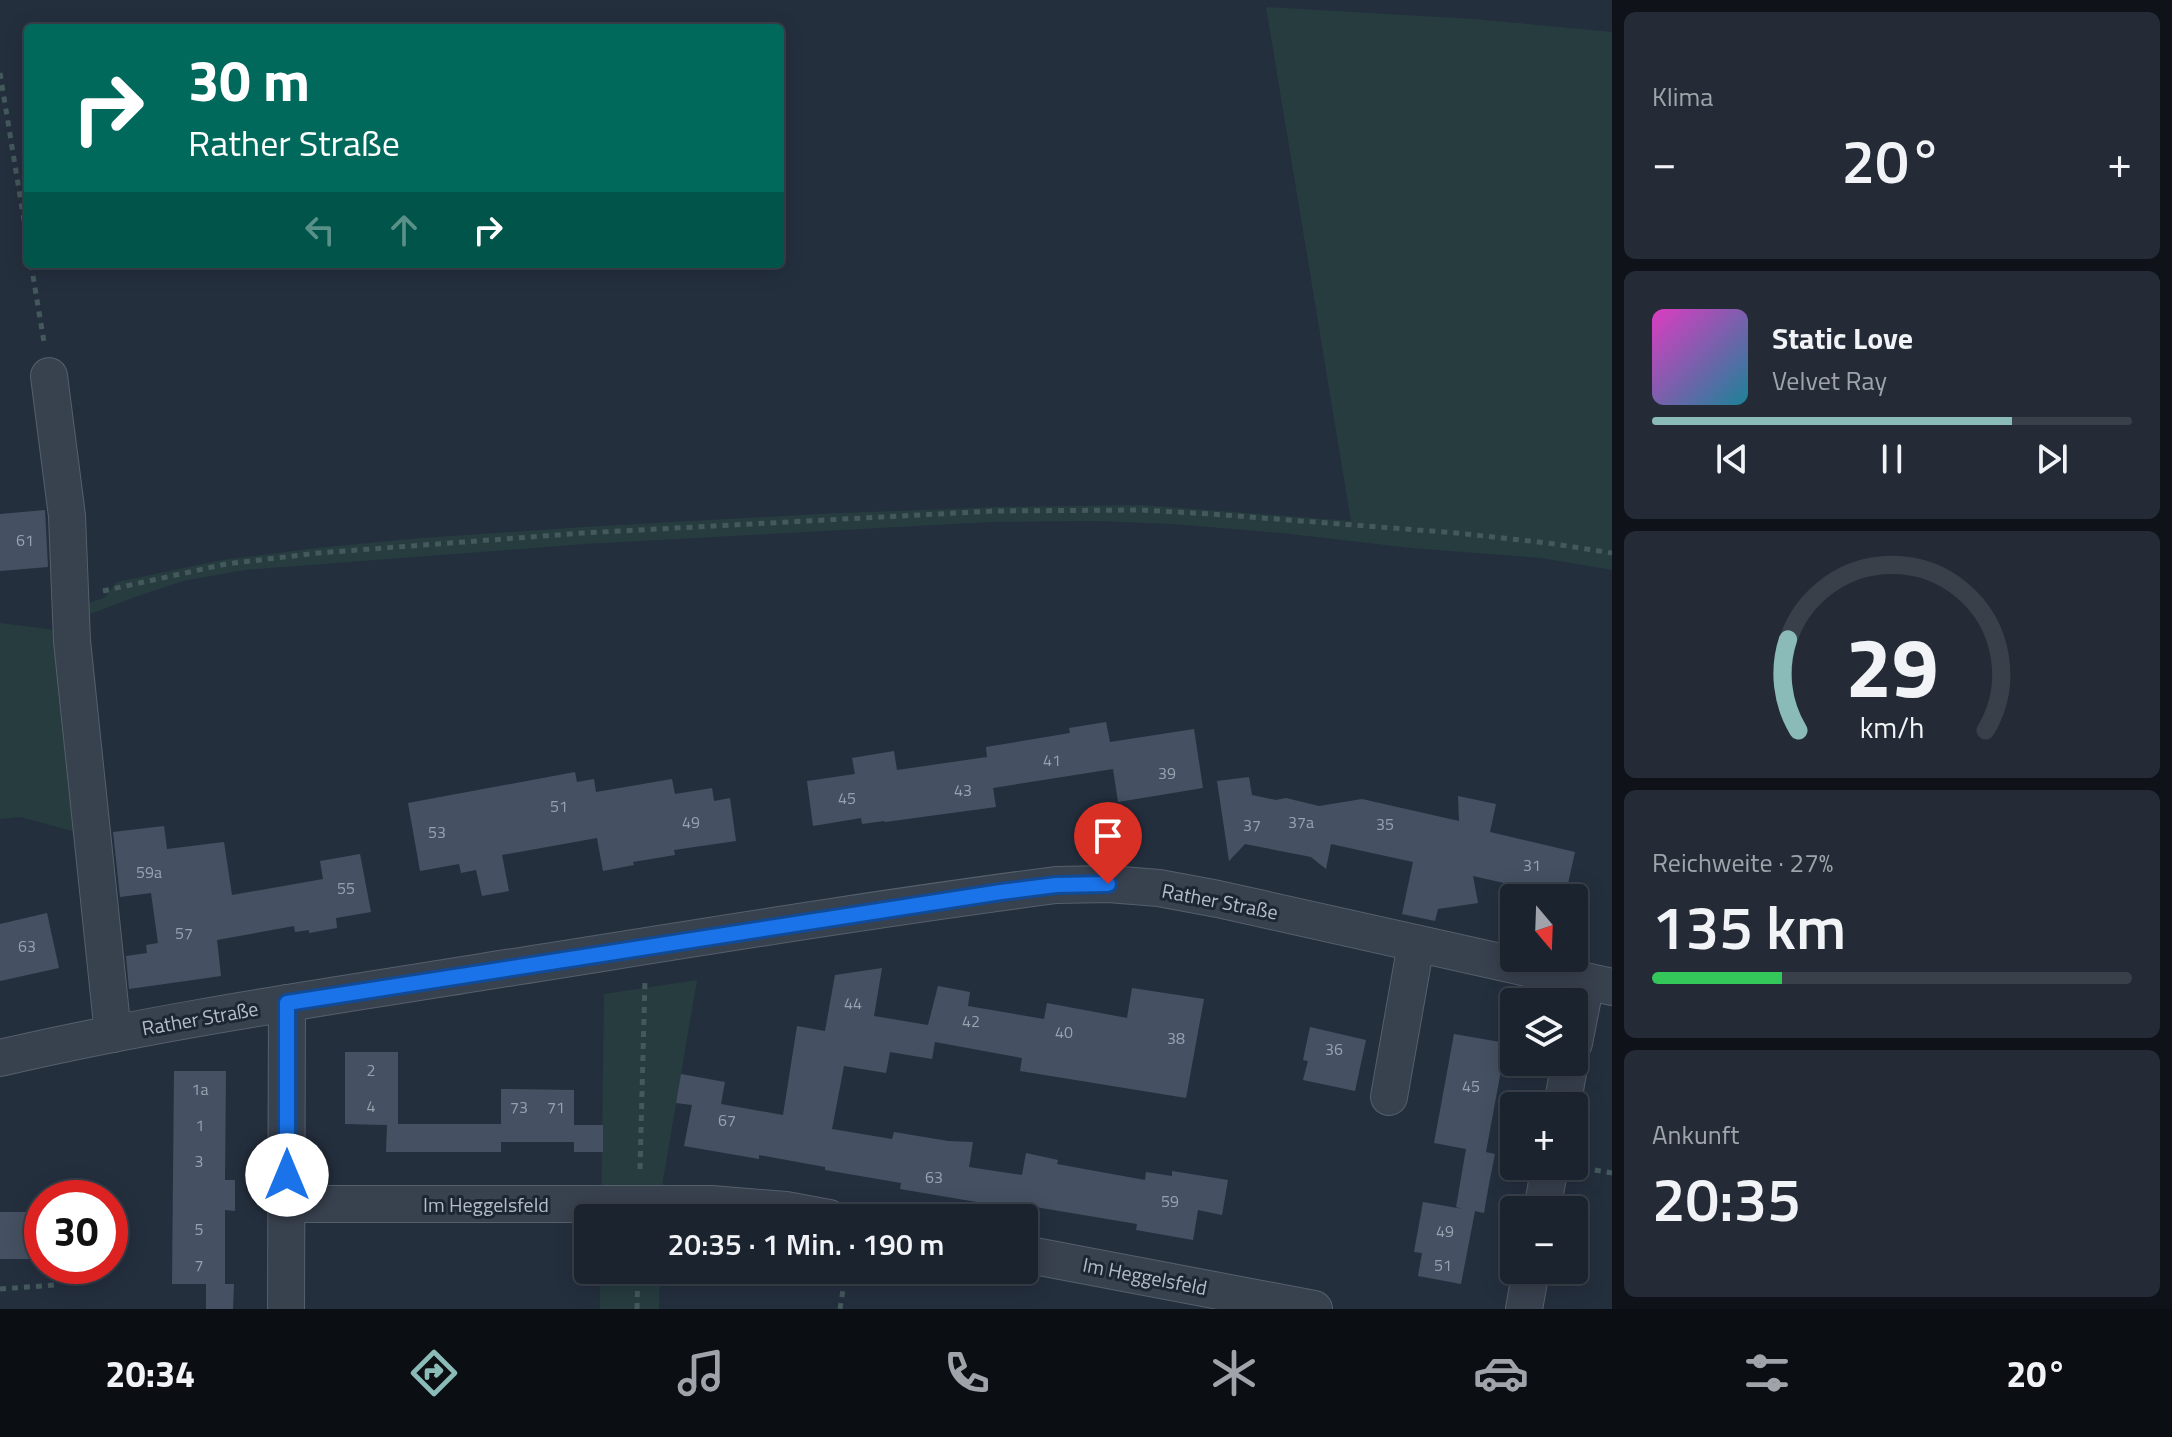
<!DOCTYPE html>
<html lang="de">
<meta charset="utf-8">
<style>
body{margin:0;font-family:"Titillium Web",sans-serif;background:#242b36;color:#f1f3f6;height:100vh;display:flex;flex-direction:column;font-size:30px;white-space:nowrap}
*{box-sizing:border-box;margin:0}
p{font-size:26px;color:#a0a4aa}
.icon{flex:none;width:44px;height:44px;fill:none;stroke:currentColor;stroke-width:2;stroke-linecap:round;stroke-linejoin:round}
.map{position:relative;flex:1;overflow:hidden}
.side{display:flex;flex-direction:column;gap:12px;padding:12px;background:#0f1319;width:560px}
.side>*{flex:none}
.guide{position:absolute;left:24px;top:24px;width:760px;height:244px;border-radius:8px;box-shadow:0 4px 20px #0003,0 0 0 2px #39404a;background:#00695c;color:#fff;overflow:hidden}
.needle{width:52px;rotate:161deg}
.controls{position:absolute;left:1500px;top:884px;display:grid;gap:16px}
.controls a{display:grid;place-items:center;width:88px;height:88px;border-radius:8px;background:#1b232e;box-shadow:0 4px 20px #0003,0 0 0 2px #39404a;font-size:40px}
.speed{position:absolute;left:24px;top:1180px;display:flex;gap:16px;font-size:40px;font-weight:700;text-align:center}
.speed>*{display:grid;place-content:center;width:104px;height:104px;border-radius:50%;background:#1b232e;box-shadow:0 4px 20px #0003,0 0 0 2px #39404a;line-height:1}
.speed .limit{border:12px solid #d22;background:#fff;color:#111}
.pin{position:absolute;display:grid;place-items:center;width:68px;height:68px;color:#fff;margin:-82px -34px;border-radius:50% 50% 50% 0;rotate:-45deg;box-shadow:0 0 8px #0007}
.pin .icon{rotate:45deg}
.me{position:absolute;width:88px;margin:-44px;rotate:0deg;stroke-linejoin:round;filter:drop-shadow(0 0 6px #0008)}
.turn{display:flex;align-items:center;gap:28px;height:168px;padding:0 32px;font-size:36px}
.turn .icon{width:104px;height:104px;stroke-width:2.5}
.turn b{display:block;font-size:56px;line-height:68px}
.lanes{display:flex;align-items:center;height:76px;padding:0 32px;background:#0003;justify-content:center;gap:40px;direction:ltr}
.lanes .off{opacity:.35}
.big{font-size:60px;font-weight:600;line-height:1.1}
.side .widget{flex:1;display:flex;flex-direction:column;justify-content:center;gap:12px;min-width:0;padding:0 28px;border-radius:12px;background:#242b36}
.side .dial{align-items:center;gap:0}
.dial svg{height:208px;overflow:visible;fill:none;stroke:#39404a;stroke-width:7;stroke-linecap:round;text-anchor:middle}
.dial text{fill:#f1f3f6;stroke:none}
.song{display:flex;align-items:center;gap:24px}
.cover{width:96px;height:96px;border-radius:12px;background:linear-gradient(135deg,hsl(310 70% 55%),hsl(190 70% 35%))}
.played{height:8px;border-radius:4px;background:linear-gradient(90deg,#8bbbb9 75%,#39404a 75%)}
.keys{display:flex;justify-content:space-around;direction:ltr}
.heat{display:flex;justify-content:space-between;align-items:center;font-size:44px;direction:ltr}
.charge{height:12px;border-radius:6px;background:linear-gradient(90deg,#34c759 27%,#39404a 0)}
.trip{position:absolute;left:574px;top:1204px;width:464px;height:80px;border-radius:8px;background:#1b232e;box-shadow:0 4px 20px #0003,0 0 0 2px #39404a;font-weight:600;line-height:80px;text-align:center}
.menu{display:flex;height:128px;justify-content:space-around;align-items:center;background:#0b0e12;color:#a0a4aa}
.menu .icon{width:56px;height:56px}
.menu .active{color:#8bbbb9}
.menu b{font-size:36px;color:#f1f3f6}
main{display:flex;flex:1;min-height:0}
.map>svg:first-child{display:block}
.green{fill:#263c3f}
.building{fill:#455162}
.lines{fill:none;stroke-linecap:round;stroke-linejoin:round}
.minor-casing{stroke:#565f6c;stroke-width:38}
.path{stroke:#44595c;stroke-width:5;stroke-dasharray:6 6;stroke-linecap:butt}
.minor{stroke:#38414e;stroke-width:36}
.route-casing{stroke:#114b97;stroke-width:20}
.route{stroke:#1a73e8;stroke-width:14}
.labels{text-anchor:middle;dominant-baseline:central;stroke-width:6;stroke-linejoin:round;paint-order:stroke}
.number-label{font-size:16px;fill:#98a1af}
.street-label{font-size:20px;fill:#b4bcc9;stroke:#1d2633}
</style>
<main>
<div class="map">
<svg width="1612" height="1309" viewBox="0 0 1612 1309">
<rect width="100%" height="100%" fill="#242f3e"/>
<g class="green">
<path d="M1266,7L1475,19L1612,32V570L1541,558L1411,548L1282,533L1173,524L1094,521L990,522L585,544L245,570L183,581L135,597L88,615L85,604L104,598L117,582L222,560L316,548L421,538L584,527L819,514L996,507L1142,505L1351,521Z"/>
<path d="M0,623L56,630L76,832L20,817L0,819Z"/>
<path d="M697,980L663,1180L662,1218H601L604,994Z"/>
<path d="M600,1270H660L659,1309H600Z"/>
</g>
<g class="building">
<path d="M45,510L48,567L0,571V514Z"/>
<path d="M1106,722L1110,742L1194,729L1203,788L1118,802L1113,769L993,788L996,807L885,822L884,821L862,824L861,818L813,826L807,781L855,774L852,758L894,751L897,770L987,757L986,747L1070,733L1069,728Z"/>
<path d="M575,772L577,782L594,779L596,792L672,779L675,794L712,788L714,801L730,798L736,841L674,850L675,855L633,862L634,865L603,871L597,838L502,855L509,891L482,896L476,870L461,873L459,864L420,871L408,803Z"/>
<path d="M1249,777L1252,795L1276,800L1286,798L1319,806L1362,799L1459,821L1458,796L1496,804L1490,832L1575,852L1565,897L1473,876L1478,903L1438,909L1435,921L1402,914L1413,862L1331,844L1326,869L1311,857L1245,844L1229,861L1217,781Z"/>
<path d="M164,826L167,849L224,842L232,895L323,879L320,861L360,854L371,912L336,918L337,928L309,933V930L295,932L294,926L217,940L221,976L129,989L126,956L147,953L146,945L158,943L151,893L120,897L113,832Z"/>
<path d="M47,913L59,968L0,981V924Z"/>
<path d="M882,968L874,1016L928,1025L938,986L970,992L968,1006L1044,1019L1047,1003L1127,1018L1132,988L1204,999L1186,1098L1020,1071L1022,1058L935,1042L932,1059L890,1052L886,1073L844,1066L832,1129L892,1139L894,1132L948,1141L973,1142L969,1167L1022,1175L1026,1153L1058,1160L1057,1164L1145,1180L1146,1172L1172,1176V1171L1228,1180L1222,1215L1198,1210L1193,1240L1136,1230L1137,1224L1012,1203V1208L900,1189L901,1183L825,1170V1167L759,1155V1159L684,1146L692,1105L676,1103L681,1074L725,1082L721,1104L783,1115L797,1026L825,1031L835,975Z"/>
<path d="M1310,1027L1366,1040L1355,1091L1303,1080L1308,1061L1303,1060Z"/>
<path d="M1454,1034L1506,1043L1486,1152L1495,1154L1489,1184L1484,1213L1475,1211L1461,1284L1418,1276L1422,1253L1414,1252L1423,1202L1463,1209L1456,1207L1466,1149L1434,1143Z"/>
<path d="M345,1052H398V1124H501V1089L574,1090V1142V1125H603V1152H574V1142H501V1152H386L387,1125L345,1124Z"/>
<path d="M174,1071H226L225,1180H235V1211L225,1210V1284H234L233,1309H206V1284H172Z"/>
<rect x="0" y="1212" width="42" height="47"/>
</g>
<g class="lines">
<defs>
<g id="minor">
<path d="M49,376L67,516L72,641L113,1034"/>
<path d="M1574,1043L1586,982"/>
<path d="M0,1058C159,1021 321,998 482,972C673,942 864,910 1056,885L1108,884L1159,888L1218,899L1612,987"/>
<path d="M1389,1097L1416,944"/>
<path d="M1562,1106L1570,1062"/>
<path d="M286,1204H711L786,1210L829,1218"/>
<path d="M1542,1210L1550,1166"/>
<path d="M1024,1254L1314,1309"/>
<path d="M286,1309L287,1003"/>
<path d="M1524,1309L1531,1270"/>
</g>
</defs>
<use href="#minor" class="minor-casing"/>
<g class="path">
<path d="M0,73L28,245"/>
<path d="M31,264L44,342"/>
<path d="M103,591L226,564L318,553L583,533L994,511L1141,510L1211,514L1457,533L1548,543L1612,553"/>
<path d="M1583,1168L1612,1173"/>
<path d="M640,1169L645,979"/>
<path d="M0,1289L55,1285"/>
<path d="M637,1309L638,1270"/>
<path d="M840,1309L846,1270"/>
</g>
<use href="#minor" class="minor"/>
</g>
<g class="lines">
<defs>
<path id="route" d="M287,1175V1003L1001,892L1056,885L1108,884"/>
</defs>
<use href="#route" class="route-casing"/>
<use href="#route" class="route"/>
</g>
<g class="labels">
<g class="number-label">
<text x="25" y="540">61</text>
<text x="1052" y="760">41</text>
<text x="1167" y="773">39</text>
<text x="963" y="790">43</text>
<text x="847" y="798">45</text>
<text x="559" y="806">51</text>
<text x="691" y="822">49</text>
<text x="1301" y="822">37a</text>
<text x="1385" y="824">35</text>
<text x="1252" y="825">37</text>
<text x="437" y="832">53</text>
<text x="1532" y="865">31</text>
<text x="149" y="872">59a</text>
<text x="346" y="888">55</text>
<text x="184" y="933">57</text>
<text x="27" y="946">63</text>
<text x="853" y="1003">44</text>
<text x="971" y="1021">42</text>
<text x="1064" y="1032">40</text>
<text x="1176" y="1038">38</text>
<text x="1334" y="1049">36</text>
<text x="371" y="1070">2</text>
<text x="1471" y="1086">45</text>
<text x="200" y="1089">1a</text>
<text x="371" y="1106">4</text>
<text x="519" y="1107">73</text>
<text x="556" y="1107">71</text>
<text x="727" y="1120">67</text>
<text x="200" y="1125">1</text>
<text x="199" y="1161">3</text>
<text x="934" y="1177">63</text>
<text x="1170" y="1201">59</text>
<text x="199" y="1229">5</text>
<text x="1445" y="1231">49</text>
<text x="199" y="1265">7</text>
<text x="1443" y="1265">51</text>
</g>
<g class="street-label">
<text transform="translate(1220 901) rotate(11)">Rather Straße</text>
<text transform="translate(200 1018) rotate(-10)">Rather Straße</text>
<text x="486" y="1204">Im Heggelsfeld</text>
<text transform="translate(1145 1276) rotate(11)">Im Heggelsfeld</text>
</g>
</g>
</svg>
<div class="controls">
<a><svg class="needle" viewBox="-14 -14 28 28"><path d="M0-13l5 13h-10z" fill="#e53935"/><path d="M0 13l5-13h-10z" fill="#a0a4aa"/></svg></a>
<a><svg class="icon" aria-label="layers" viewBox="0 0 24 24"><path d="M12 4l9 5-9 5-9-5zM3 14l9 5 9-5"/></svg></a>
<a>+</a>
<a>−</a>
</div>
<div class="speed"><div class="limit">30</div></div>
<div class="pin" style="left:1108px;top:884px;background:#d93025"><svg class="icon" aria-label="arrive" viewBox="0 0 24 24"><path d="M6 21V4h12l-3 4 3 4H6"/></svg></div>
<svg class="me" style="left:287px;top:1175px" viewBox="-20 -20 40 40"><circle r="19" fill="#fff"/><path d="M0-13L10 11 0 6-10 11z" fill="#1a73e8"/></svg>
<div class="trip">20:35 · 1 Min. · 190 m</div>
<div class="guide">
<div class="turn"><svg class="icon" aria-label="right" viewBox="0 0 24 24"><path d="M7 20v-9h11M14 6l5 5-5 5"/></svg><div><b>30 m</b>Rather Straße</div></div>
<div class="lanes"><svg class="icon off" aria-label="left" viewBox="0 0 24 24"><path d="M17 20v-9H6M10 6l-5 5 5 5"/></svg><svg class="icon off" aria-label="ahead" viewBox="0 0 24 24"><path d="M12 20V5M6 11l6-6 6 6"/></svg><svg class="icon" aria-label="right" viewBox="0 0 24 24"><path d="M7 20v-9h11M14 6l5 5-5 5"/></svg></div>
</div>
</div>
<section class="side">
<div class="widget"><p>Klima</p>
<div class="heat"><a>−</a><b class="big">20°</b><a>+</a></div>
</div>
<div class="widget">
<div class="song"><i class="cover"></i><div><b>Static Love</b><p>Velvet Ray</p></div></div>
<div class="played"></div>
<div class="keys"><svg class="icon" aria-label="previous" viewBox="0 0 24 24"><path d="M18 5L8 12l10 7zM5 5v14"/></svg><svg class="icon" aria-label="pause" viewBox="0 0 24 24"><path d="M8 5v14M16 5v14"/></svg><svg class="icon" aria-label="next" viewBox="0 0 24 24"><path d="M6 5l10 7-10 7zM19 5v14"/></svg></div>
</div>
<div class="widget dial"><svg viewBox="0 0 100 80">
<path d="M14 69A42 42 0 1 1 86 69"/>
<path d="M14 69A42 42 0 0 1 10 34" stroke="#8bbbb9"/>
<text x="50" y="56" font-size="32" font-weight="700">29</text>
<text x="50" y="72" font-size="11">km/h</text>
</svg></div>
<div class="widget"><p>Reichweite · 27%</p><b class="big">135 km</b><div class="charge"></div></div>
<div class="widget"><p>Ankunft</p><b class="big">20:35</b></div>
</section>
</main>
<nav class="menu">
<b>20:34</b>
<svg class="icon active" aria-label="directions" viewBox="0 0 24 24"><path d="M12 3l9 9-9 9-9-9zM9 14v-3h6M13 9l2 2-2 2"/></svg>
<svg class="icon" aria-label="music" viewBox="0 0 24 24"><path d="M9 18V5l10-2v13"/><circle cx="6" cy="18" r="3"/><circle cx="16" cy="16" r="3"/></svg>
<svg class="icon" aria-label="phone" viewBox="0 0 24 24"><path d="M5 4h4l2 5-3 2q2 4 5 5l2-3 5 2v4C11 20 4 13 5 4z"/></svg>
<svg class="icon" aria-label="climate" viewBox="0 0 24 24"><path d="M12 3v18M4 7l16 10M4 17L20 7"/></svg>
<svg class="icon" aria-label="car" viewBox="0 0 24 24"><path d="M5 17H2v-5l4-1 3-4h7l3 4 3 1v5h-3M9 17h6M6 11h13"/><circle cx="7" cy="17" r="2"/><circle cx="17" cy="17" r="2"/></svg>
<svg class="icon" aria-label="filters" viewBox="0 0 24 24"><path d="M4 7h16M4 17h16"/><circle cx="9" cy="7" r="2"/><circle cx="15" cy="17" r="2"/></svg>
<b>20°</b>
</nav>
